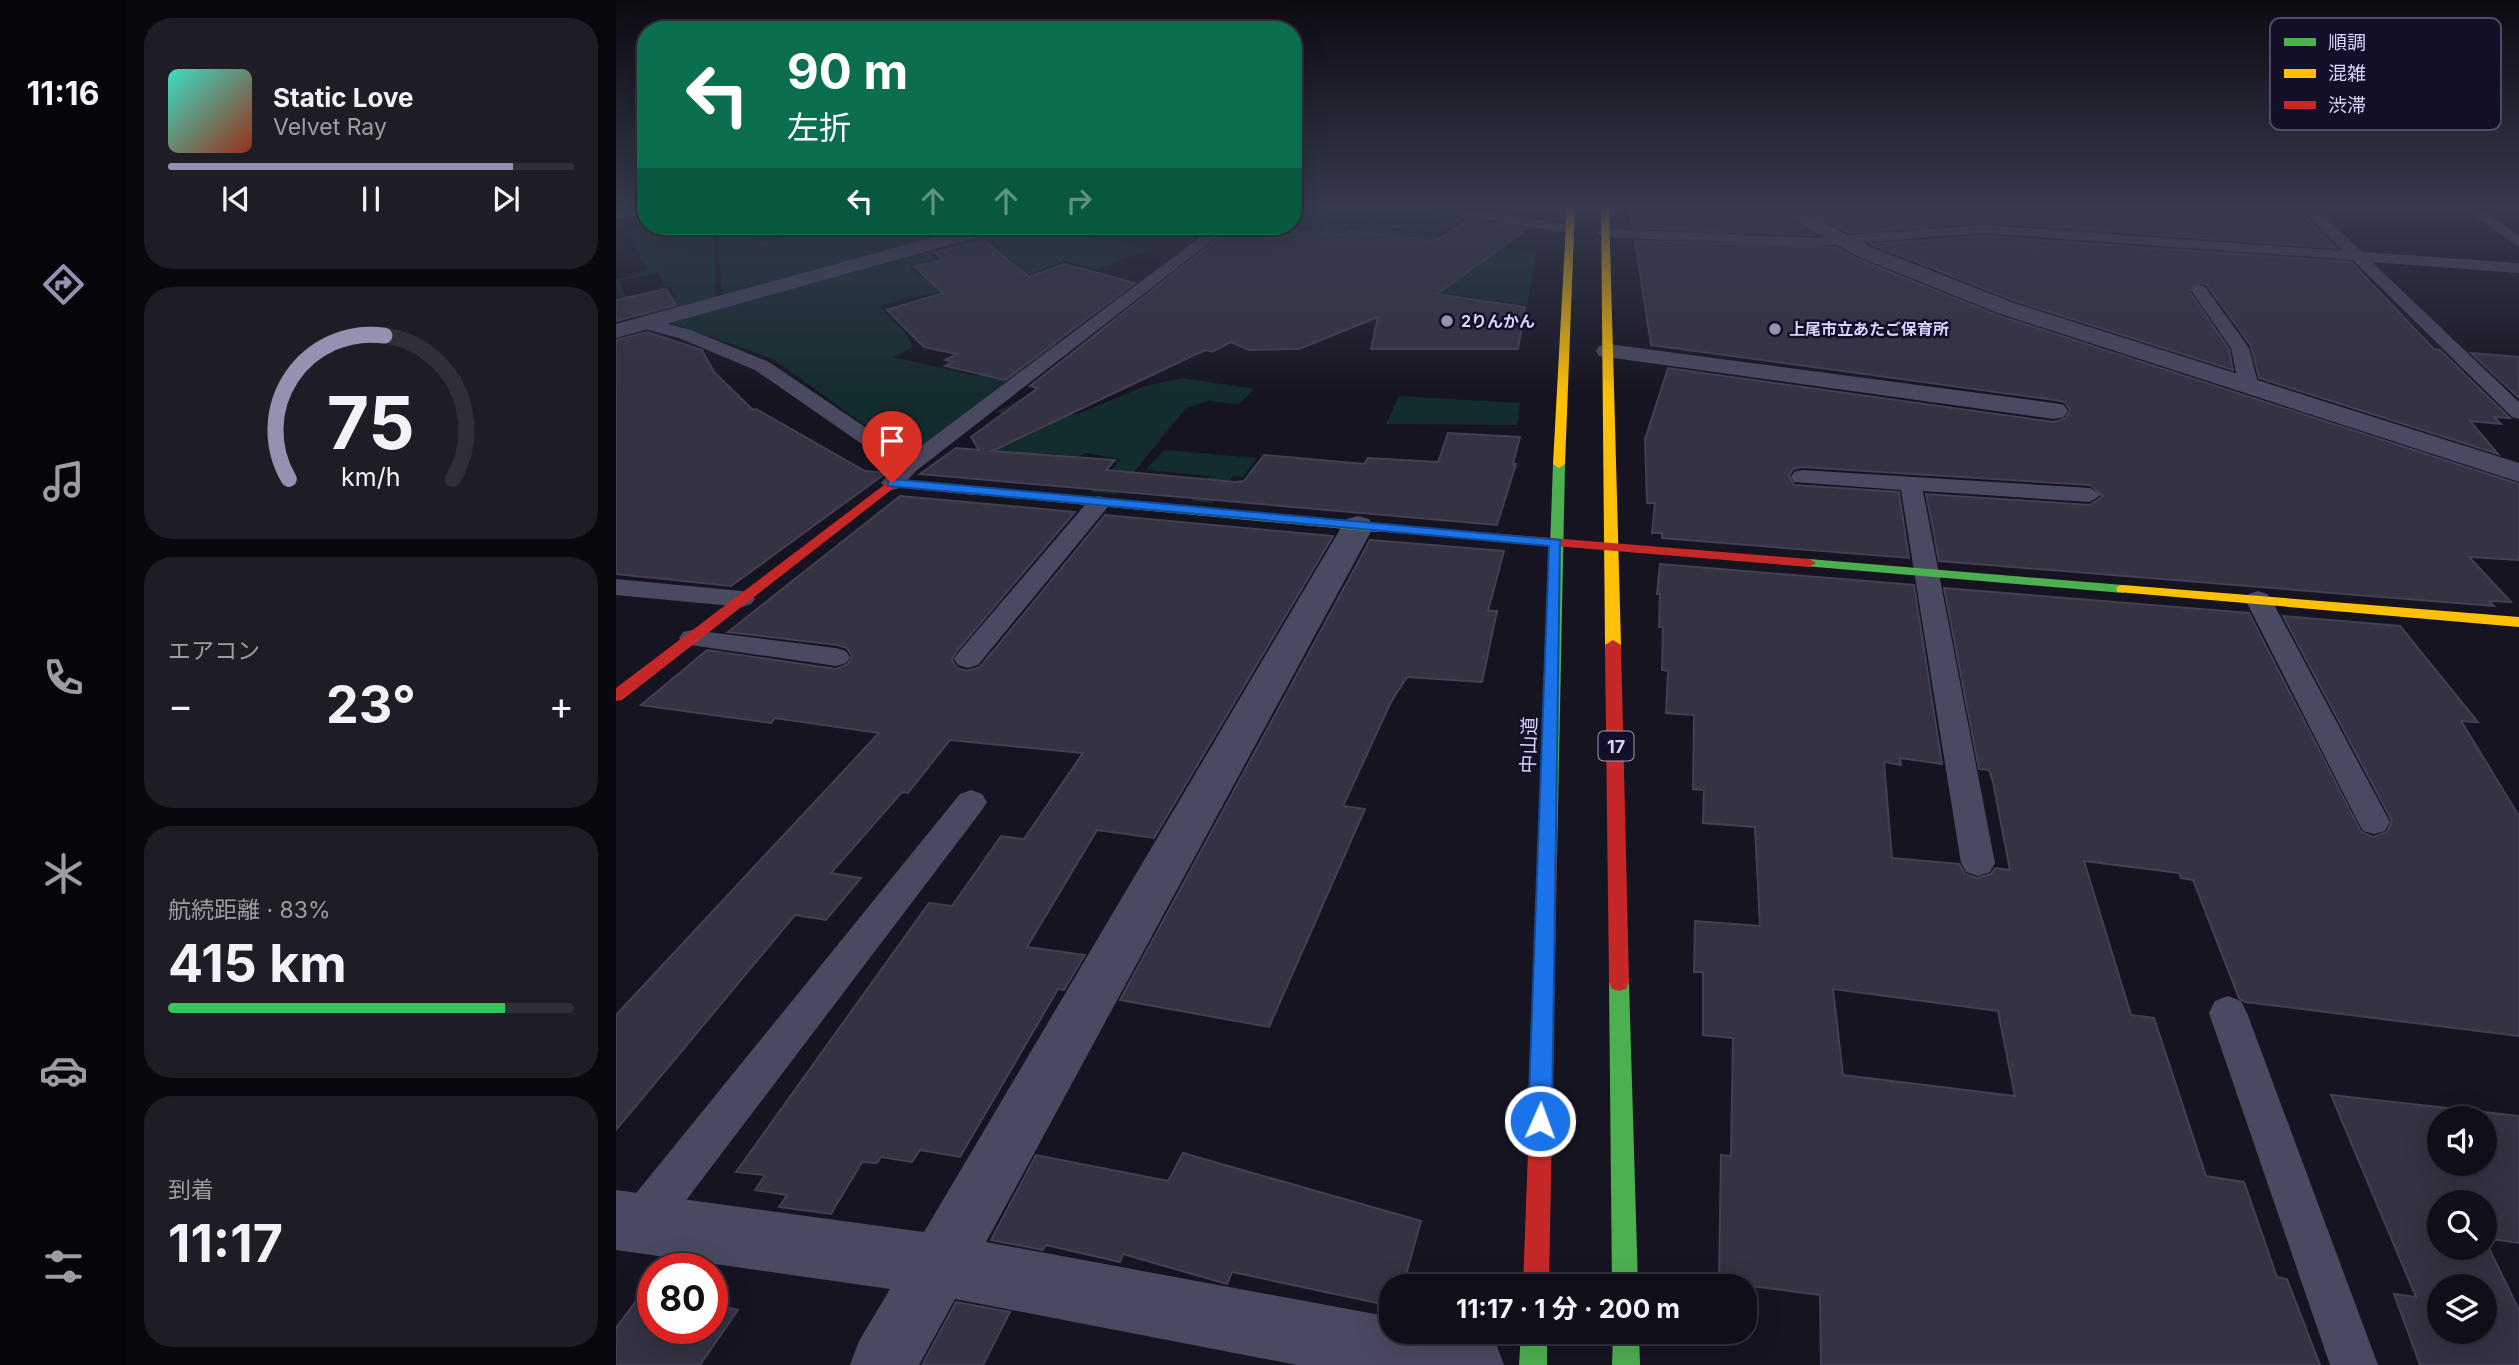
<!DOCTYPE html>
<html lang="ja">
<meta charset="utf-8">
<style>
body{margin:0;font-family:Inter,"Noto Sans JP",sans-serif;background:#1e1d26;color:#f1f3f6;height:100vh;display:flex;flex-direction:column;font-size:26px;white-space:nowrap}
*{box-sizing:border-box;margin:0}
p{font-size:23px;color:#9c9ca2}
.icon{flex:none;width:38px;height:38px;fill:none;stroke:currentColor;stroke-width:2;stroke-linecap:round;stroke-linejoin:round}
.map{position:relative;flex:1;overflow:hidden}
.details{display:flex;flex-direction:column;gap:18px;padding:18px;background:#09080e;width:490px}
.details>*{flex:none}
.guide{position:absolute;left:21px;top:21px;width:665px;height:214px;border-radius:28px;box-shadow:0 7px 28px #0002,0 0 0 2px #302f38;background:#0b6e4f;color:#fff;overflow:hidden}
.buttons{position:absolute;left:1811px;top:1106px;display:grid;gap:14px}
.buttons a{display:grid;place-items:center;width:70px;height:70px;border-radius:50%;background:#100f19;box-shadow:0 7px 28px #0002,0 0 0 2px #302f38;font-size:35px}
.speed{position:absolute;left:21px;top:1253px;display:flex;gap:14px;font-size:35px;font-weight:700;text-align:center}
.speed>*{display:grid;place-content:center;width:91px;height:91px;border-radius:50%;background:#100f19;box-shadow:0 7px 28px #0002,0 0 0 2px #302f38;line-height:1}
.speed .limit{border:10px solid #d22;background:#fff;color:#111}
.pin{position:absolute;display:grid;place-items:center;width:60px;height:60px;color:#fff;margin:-72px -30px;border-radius:50% 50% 50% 0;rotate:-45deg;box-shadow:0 0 7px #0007}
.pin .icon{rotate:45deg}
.me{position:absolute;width:77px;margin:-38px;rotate:2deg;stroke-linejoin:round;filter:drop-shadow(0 0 5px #0008)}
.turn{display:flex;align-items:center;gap:24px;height:147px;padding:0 35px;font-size:32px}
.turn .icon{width:91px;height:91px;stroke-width:2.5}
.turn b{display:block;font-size:49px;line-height:60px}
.lanes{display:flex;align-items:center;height:66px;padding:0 35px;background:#0003;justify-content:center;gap:35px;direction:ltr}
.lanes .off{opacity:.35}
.big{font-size:52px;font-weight:700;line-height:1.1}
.details .tile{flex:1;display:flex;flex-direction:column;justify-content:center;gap:10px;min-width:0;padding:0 24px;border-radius:28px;background:#1e1d26}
.details .dial{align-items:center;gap:0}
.dial svg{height:182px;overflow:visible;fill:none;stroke:#302f38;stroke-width:7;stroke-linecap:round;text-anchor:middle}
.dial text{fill:#f1f3f6;stroke:none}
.song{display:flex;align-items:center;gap:21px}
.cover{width:84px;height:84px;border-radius:10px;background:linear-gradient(135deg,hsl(170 70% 55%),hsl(10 70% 35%))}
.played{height:7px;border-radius:4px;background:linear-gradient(90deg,#9591b1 85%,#302f38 85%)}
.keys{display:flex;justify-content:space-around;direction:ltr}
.heat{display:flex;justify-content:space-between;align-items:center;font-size:38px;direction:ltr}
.charge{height:10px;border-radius:5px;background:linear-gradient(90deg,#34c759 83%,#302f38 0)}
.trip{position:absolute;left:763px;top:1274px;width:378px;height:70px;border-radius:28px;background:#100f19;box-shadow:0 7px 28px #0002,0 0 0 2px #302f38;font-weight:700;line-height:70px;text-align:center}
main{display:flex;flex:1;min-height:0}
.dock{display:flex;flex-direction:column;width:126px;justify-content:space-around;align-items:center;background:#06060a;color:#9c9ca2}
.dock .icon{width:49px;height:49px}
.dock .selected{color:#9591b1}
.dock b{font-size:32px;color:#f1f3f6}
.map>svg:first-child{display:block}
.green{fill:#132c2d}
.building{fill:#343243;stroke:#433f54;stroke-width:2;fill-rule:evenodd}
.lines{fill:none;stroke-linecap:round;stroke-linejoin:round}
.lane{fill:#4a4962;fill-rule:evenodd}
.street{fill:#4a4962;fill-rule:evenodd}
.fast{fill:#4caf50;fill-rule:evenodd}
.slow{fill:#ffc107;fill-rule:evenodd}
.jam{fill:#c62828;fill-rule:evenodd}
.route{fill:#1a73e8;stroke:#114b97;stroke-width:2}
.poi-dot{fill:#9591b1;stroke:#130f26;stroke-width:2.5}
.labels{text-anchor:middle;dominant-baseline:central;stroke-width:5;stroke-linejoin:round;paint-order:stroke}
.far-poi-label{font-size:16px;font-weight:bold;fill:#d9d4ff;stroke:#130f26;text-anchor:start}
.shield{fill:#130f26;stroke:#9e99be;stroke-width:2}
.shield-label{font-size:18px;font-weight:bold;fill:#d9d4ff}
.street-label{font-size:19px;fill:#d9d4ff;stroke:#130f26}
.key{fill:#130f26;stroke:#4e4a67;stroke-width:2}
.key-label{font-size:19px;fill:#d9d4ff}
</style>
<main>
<nav class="dock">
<b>11:16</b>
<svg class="icon selected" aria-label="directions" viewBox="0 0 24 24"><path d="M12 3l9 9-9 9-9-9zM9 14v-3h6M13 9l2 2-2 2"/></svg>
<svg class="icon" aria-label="music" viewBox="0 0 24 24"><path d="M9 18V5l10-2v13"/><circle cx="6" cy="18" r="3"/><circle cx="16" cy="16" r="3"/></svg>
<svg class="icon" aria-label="phone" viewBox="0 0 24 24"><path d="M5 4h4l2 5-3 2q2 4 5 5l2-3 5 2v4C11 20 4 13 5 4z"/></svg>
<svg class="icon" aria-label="climate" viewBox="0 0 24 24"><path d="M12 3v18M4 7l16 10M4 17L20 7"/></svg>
<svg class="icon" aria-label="car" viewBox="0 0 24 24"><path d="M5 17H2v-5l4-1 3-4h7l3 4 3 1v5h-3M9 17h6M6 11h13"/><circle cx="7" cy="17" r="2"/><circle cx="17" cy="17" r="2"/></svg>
<svg class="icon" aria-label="filters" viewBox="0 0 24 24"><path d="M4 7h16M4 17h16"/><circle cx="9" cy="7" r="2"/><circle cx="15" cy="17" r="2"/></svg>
</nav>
<section class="details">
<div class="tile">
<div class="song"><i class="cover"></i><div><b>Static Love</b><p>Velvet Ray</p></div></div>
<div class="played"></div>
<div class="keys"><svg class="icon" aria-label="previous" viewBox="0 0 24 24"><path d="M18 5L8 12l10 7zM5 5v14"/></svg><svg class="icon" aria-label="pause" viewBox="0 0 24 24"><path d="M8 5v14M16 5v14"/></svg><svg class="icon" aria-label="next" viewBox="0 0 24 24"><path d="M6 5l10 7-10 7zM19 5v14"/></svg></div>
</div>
<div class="tile dial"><svg viewBox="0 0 100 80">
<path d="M14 69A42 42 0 1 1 86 69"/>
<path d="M14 69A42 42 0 0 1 56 6" stroke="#9591b1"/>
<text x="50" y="56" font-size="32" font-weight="700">75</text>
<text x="50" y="72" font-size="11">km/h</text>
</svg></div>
<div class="tile"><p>エアコン</p>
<div class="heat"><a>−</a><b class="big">23°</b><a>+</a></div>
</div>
<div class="tile"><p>航続距離 · 83%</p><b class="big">415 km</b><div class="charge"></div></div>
<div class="tile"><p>到着</p><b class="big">11:17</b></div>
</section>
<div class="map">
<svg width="1903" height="1365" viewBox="0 0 1903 1365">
<rect width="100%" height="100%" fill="#161421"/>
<g class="green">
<path d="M677,209L757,211L740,224L921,253L911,305L762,285L632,243L653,227L650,226H677Z"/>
<path d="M762,211L848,218L823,234L746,223Z"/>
<path d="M42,226H99V299L36,317L0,315H22L56,307L52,299L60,297L54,286L49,287L43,273L3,281L9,296L0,298V280L31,270L13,230Z"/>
<path d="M102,226H118L119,229L132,227L137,243L197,233L195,226L357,227L106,298Z"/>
<path d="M397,226L536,248L481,269L449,261L392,282L384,276L408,270L370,240L314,252L321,259L293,266L303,275L318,272L341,287L263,306L289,333L297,347L277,357L362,376L415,346L381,327L441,342L438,348L297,454H289L157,359L53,322L62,317Z"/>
<path d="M566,378L638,389L623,404L591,401L570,408L500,494L475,492L505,459L469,453L463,457L428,453L419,462L375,455L416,422L379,412L418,393L459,415L529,386Z"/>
<path d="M783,396L904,403L901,425L770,424Z"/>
<path d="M548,450L641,458L627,477L617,476L596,503L575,501L594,476L530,470Z"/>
</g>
<g class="building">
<path d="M1014,206H1149L1198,235L1017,228Z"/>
<path d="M1180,206L1665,208L1668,211L1685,212L1720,248L1368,222L1233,233Z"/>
<path d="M852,220L911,229L821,294L909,307L902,349H755L762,317L683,349L633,350L615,342L596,352L590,350L576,356L376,451L499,460L490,470L619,482L628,481L648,455L748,464L752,458L822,462L832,433L904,437L897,464H900L881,525L304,474L340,448L363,450L355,437L422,388L414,386L618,226L728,235L733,231L820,241Z"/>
<path d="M1368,236L1735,262L1818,349L1824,350L1894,418L1878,417L1885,424L1854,421L1882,454L1643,378L1635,346L1591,285L1584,283L1573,291L1613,349L1617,370L1399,301L1255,244Z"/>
<path d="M369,241L413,277L448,264L519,283L389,380L329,366L337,362L329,360L341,354L308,347L271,310L327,293L298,266L327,260L319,252Z"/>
<path d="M1019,241L1220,247L1242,259L1381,315L1903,484V560L1853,557L1895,602L1873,601L1878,606L1323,561L1310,494L1474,505L1487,496L1474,485L1185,467L1177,469L1173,476L1178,485L1283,492L1293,558L1046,538V533H1036L1039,503H1031L1029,439L1052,368L1438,422L1450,418L1454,410L1449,402L1439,400L1035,345Z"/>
<path d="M50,289L60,305L0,321V300Z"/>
<path d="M31,332L86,350L98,372L137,410L140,409L249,471L270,473L115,586L0,574V340Z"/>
<path d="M1855,353L1903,357V398Z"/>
<path d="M284,496L459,512L340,652L336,660L341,668L351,671L364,667L489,515L717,536L538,838L481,830L411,947L469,955L448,990L442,989L344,1157L304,1150L296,1162L265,1157L261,1163L246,1162L215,1214L163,1207L171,1195L139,1190L149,1175L120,1172L313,903L336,906L385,836L408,839L467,753L334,740L292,793L286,792L215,873L245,878L210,920L179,915L0,1130V1015L263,733L159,718L155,723L25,705L91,650L220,669L232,664L236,656L231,648L221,645L112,632Z"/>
<path d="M754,540L888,551L872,611H881L866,682L791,677L775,702L727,806L749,809L653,1027L504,1000Z"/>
<path d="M1044,564L1298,585L1326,764L1284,758L1285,765L1268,762L1276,858L1343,864L1349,874L1361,878L1375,874L1379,868L1394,870L1377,782L1373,770L1363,769L1328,588L1633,613L1745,832L1757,837L1771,832L1776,821L1667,616L1784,626L1862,722L1845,721L1903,816V1036L1629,1002L1623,998L1577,880L1565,878L1563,873L1468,861L1515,1015L1538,1018L1590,1176L1628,1182L1661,1277L1671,1279L1704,1365H1205L1204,1295L1103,1282L1105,1155L1115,1156L1117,1038L1087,1035V972H1078L1079,921L1144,926L1139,827L1087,823L1088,790L1077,789L1078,715L1050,713L1052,671L1046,670L1047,627H1043L1044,594H1041ZM1217,989L1382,1011L1399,1096L1227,1075Z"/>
<path d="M1715,1095L1903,1116V1243L1869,1238V1202H1824V1248H1869V1240L1903,1310V1365H1804L1778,1294L1800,1297ZM1824,1118H1869V1164H1824ZM1824,1286H1869V1332H1824Z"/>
<path d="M567,1153L805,1221L787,1286H775V1306L616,1272L611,1284L507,1254L504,1262L430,1245L427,1250L375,1240L420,1155L552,1181Z"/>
<path d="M30,1288L37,1290V1328H96V1304L122,1310L84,1365H0V1328Z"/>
<path d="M340,1302L394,1312L367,1365H306Z"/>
</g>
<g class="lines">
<g class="lane">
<path d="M30,206V214L0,218V210Z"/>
<path d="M677,206H831L953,225L960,229L953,233L829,214L677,210Z"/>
<path d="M1683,206H1698L1746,252L1903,263V273L1756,262L1903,402V419L1896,417L1737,260L1368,233L1198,246L988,237L981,233L988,229L1198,238L1368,225L1727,251Z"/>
<path d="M1845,206H1861L1903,236V247Z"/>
<path d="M367,226H388L368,231Z"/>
<path d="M599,226H615L300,471L284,488L276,490L265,483L279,467L139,370L63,338L22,327L19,323L28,318L75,330L153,362L292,456Z"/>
<path d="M1583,285L1589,287L1633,348L1643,387L1640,391H1626L1623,387L1615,348L1575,290Z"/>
<path d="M1186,470L1474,488L1485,495L1474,502L1307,491L1379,863L1374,872L1362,876L1350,872L1345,863L1285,490L1178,482L1175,477L1178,472Z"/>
<path d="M483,496L491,498L494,503L491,508L362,665L352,668L342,665L338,659L342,653L475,498Z"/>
<path d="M0,579L126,591L135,594L139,599L135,604L126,607L0,595Z"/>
<path d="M1642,591L1651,594L1655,599L1774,822L1769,831L1758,834L1747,831L1742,822L1629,599L1633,594Z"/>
<path d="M76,630L220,648L230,651L234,657L230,663L220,666L67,644L63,638L67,632Z"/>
<path d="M355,790L366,794L371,802L366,810L40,1240L24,1246L8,1240L2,1224L8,1208L344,794Z"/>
<path d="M1612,996L1625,1001L1631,1013L1762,1365H1714L1593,1013L1599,1001Z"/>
</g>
<g class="street">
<path d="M1151,206H1174L1257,248L1398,303L1903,463V482L1382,313L1243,257Z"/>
<path d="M359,226L383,228L380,232L0,338V324Z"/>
<path d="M992,344L1438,403L1448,405L1452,411L1448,417L1438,419L983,356L980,351L983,346Z"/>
<path d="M742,516L753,519L758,526L370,1242L775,1317V1332H855L879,1341L888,1365H681L339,1299L303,1365H234L243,1341L274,1289L0,1250V1190L308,1232L726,526L731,519Z"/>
</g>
<g class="fast">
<path d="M943,460L949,464L941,857L939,862L932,864L925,862L923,857L937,464Z"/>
<path d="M358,487L762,524L769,528L762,532L354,494L352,491Z"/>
<path d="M1193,559L1507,585L1514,589L1507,593L1188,566L1186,563Z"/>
<path d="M1003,973L1010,975L1013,982L1022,1286H996L993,982L996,975Z"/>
<path d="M905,1332H931V1365H903Z"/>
<path d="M997,1332H1023L1024,1365H996Z"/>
</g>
<g class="slow">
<path d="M951,206H959L949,464L943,468L937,464Z"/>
<path d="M985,206H993L1005,645L997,650L989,645Z"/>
<path d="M1507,585L1903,617V627L1502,592L1500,589L1502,586Z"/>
</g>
<g class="jam">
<path d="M276,479L358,487L364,491L358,495L279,487L6,700L0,701V688Z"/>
<path d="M762,524L1193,559L1200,563L1193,567L757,531V525Z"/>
<path d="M997,640L1005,645L1013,982L1010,989L1003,991L996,989L993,982L989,645Z"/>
<path d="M932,850L939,852L941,857L933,1286H907L923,857L925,852Z"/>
</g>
</g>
<linearGradient id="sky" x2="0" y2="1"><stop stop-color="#0c0b12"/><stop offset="0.52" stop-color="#363a4e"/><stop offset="1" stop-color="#363a4e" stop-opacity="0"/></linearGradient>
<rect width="1903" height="397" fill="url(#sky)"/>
<path class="route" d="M276,479L944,540L936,1121L932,1129L924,1133L916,1129L912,1121L933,546L272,486V480Z"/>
<g class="poi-dot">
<circle cx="831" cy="321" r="7"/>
<circle cx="1159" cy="329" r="7"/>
</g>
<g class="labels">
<g class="far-poi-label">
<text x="845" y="321">2りんかん</text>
<text x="1173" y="329">上尾市立あたご保育所</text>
</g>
<rect class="shield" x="982.5" y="731.5" width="35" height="29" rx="5"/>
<g class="shield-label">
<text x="1000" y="746">17</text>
</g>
<g class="street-label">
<text transform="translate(913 745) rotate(-88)">中山道</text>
</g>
</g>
<rect x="1654" y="18" width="231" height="112" rx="10" class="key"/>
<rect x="1668" y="38" width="32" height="8" fill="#4caf50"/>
<rect x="1668" y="69" width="32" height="9" fill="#ffc107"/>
<rect x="1668" y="101" width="32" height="8" fill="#c62828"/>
<g class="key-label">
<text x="1712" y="49">順調</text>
<text x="1712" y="80">混雑</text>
<text x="1712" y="112">渋滞</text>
</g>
</svg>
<div class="buttons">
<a><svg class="icon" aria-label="sound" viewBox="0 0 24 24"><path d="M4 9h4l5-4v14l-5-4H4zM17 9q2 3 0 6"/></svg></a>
<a><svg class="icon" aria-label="search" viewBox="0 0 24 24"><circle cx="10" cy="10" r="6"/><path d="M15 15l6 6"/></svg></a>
<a><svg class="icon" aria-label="layers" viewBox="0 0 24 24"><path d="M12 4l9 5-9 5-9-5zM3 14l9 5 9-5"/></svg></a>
</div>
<div class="speed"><div class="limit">80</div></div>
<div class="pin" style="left:276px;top:483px;background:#d93025"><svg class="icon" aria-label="arrive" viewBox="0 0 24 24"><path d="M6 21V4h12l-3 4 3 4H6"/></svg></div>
<svg class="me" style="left:924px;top:1121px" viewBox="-20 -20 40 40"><circle r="17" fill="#1a73e8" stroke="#fff" stroke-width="3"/><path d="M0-11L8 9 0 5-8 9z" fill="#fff"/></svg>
<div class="trip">11:17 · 1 分 · 200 m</div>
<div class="guide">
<div class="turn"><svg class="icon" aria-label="left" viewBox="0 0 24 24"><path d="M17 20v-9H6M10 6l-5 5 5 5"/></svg><div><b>90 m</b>左折</div></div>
<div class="lanes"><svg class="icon" aria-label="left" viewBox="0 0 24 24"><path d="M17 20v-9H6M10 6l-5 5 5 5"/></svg><svg class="icon off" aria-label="ahead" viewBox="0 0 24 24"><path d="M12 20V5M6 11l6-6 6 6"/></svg><svg class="icon off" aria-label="ahead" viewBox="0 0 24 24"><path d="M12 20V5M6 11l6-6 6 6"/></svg><svg class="icon off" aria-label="right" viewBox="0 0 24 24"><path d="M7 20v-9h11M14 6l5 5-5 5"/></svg></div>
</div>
</div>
</main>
